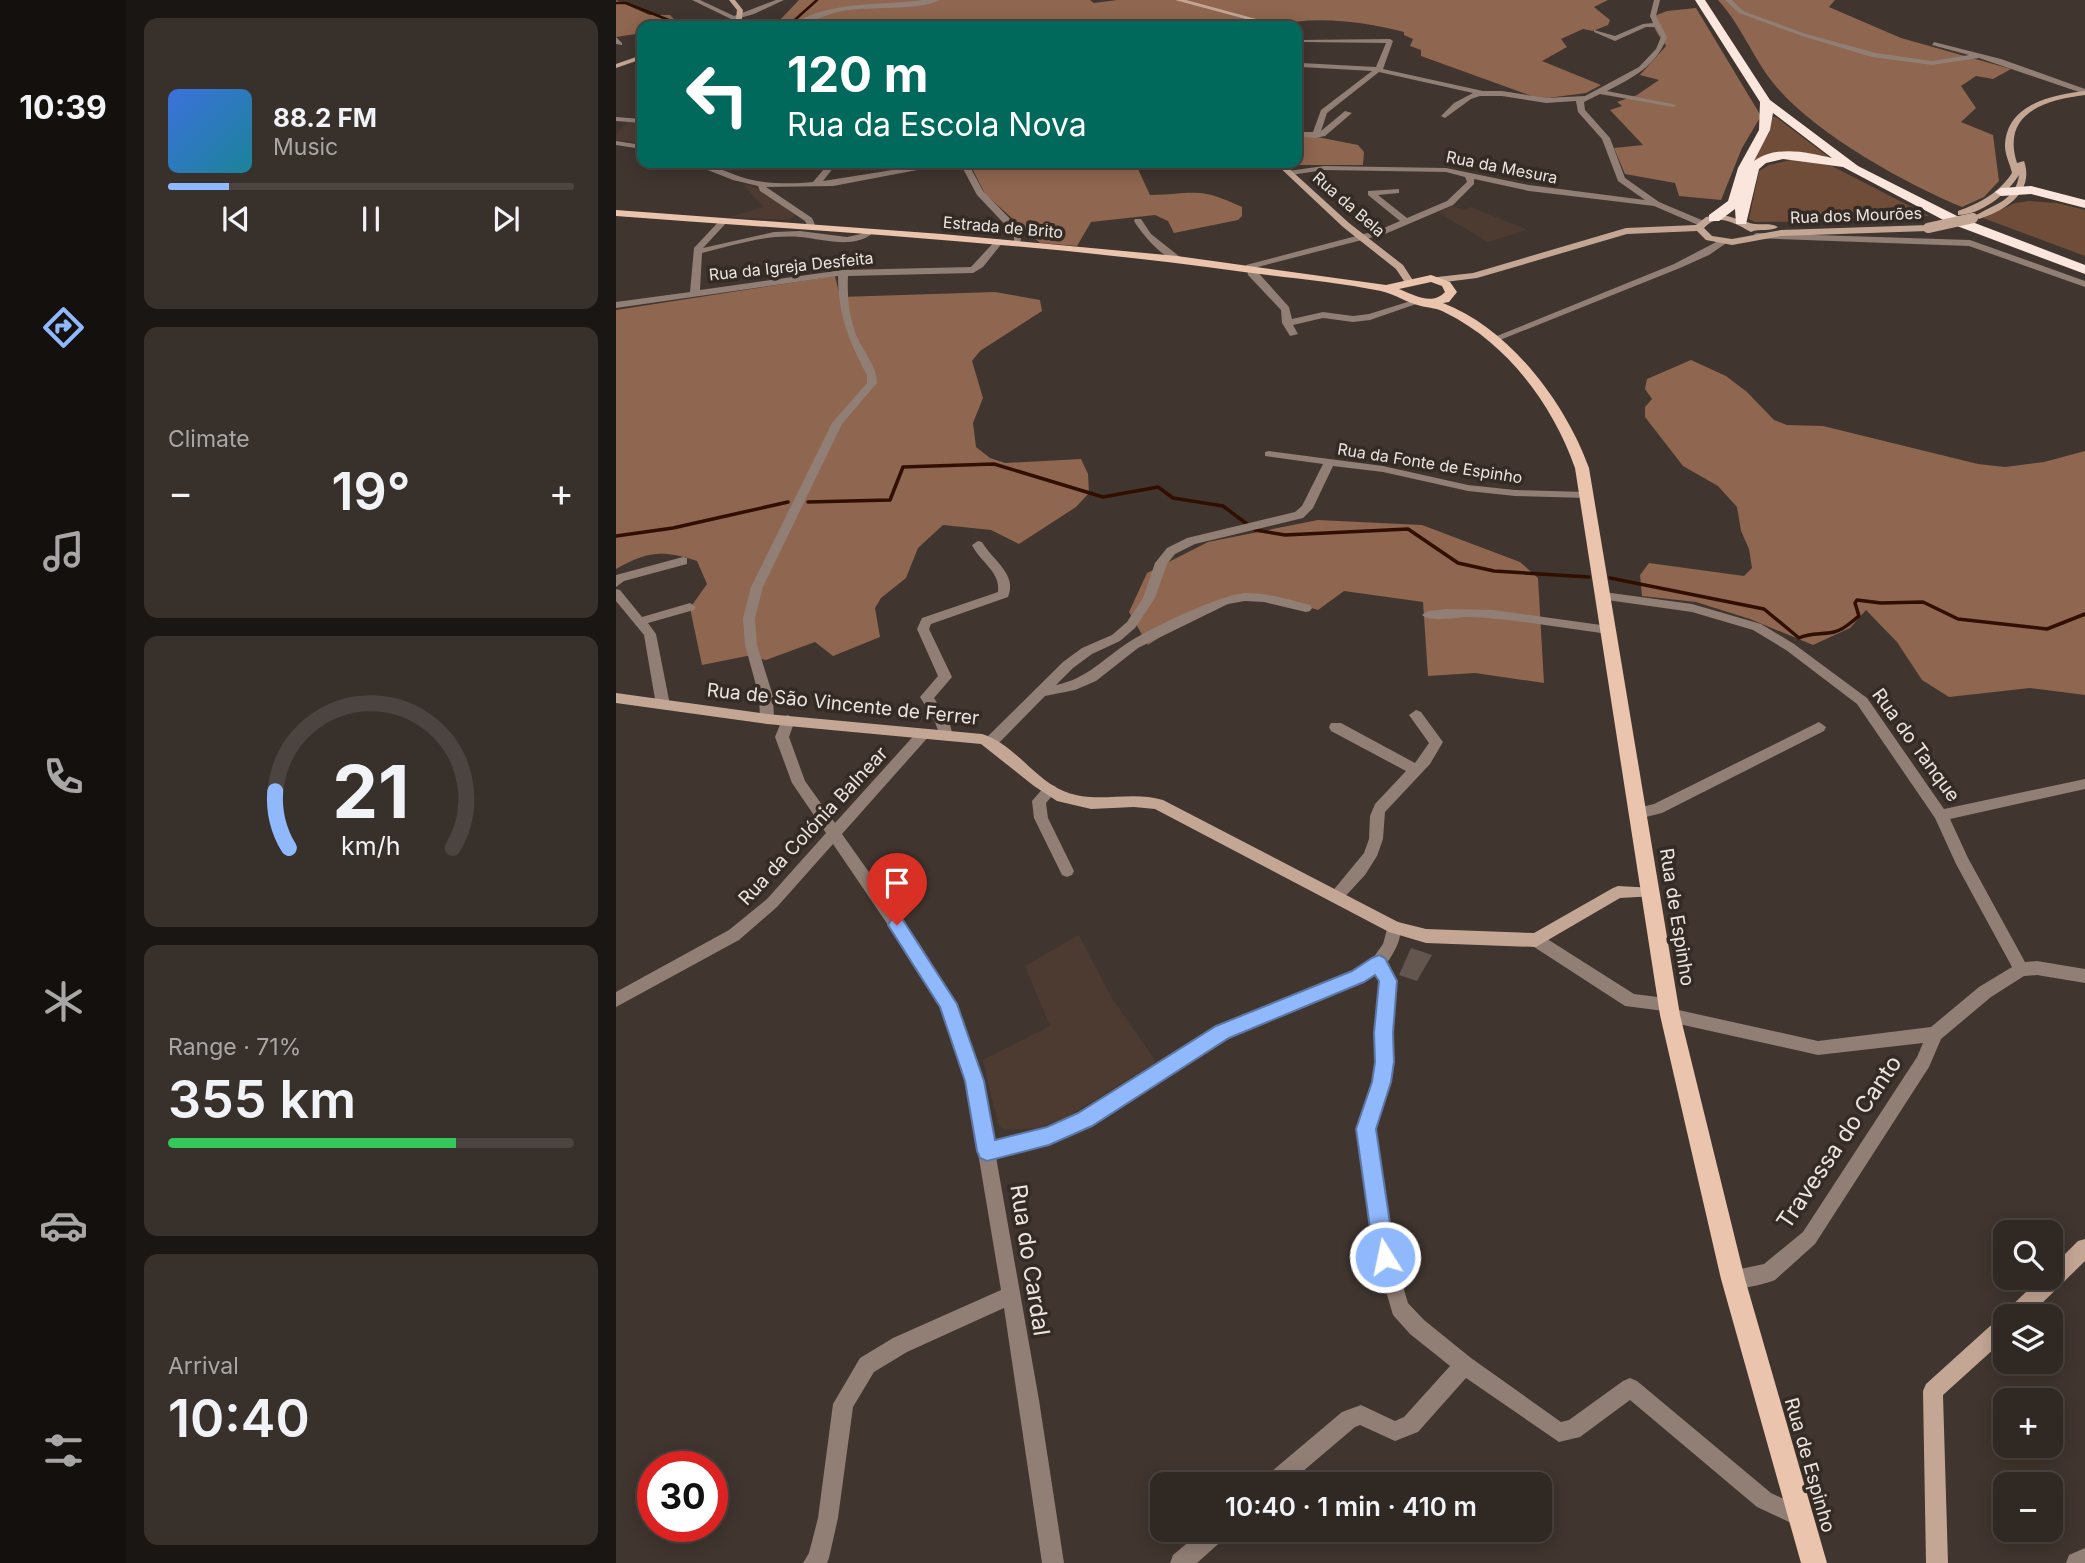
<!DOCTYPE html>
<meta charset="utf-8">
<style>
body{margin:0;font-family:Inter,sans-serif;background:#38302b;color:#f1f3f6;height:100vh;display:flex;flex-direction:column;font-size:26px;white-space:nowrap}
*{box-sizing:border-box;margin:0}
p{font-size:23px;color:#a8a6a6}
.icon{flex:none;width:38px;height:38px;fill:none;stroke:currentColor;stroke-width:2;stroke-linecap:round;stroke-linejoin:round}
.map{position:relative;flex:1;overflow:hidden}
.drawer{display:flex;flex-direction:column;gap:18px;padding:18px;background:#1a1613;width:490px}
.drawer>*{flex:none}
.banner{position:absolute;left:21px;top:21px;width:665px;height:147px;border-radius:14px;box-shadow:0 4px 18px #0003,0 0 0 2px #4b4441;background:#00695c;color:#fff;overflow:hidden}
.controls{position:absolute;left:1377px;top:1220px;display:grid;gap:14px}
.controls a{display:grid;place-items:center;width:70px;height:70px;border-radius:14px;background:#302823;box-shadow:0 4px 18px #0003,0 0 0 2px #4b4441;font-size:35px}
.speed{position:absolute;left:21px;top:1451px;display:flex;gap:14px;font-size:35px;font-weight:700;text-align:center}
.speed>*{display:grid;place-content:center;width:91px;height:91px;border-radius:50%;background:#302823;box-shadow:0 4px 18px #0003,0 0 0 2px #4b4441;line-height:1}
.speed .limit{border:10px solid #d22;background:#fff;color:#111}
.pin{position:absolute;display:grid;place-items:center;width:60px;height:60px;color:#fff;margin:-72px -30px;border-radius:50% 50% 50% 0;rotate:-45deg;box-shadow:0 0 7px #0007}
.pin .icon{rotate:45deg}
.me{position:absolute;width:77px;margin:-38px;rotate:350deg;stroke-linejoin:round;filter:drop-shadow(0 0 5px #0008)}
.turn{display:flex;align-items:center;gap:24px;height:147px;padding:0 35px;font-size:32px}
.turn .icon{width:91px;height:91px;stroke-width:2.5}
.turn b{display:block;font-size:49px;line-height:60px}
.big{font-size:52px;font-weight:600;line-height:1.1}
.drawer .widget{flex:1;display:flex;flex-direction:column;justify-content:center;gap:10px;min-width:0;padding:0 24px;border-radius:14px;background:#38302b}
.drawer .dial{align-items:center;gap:0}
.dial svg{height:182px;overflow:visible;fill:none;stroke:#4b4441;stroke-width:7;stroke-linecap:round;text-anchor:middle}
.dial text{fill:#f1f3f6;stroke:none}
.song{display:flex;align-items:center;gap:21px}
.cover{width:84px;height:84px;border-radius:10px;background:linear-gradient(135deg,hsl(220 70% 55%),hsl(190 70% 35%))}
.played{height:7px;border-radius:4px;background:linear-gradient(90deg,#8fb8fd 15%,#4b4441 15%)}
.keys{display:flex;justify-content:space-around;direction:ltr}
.heat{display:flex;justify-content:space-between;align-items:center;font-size:38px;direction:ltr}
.charge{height:10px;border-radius:5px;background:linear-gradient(90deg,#34c759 71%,#4b4441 0)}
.trip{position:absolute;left:534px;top:1472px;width:402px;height:70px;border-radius:14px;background:#302823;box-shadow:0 4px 18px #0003,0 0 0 2px #4b4441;font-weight:600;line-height:70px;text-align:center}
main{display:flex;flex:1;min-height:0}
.tab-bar{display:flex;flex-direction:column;width:126px;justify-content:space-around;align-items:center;background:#13100e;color:#a8a6a6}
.tab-bar .icon{width:49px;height:49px}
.tab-bar .selected{color:#8fb8fd}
.tab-bar b{font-size:32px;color:#f1f3f6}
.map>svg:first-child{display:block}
.built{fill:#4d3b32}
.green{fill:#6f4d39}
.forest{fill:#8f664f}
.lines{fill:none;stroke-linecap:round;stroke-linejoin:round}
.stream-far1{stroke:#300f00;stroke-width:2.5}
.stream{stroke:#300f00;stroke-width:3.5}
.building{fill:#62564f}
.street{fill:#917e74;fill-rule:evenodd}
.secondary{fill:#c4a695;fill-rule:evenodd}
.primary{fill:#ebc4ae;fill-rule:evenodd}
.highway{fill:#fae6dc;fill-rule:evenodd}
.secondary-bridge{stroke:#c4a695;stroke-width:10}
.route{fill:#8fb8fd;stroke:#5d78a4;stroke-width:2}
.labels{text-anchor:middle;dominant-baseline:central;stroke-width:7;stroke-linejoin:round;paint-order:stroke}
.far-street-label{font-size:16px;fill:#ebe4e0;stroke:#352b25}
.street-label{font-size:19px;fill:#ebe4e0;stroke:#352b25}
.near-street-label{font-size:23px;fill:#ebe4e0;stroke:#352b25}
</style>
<main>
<nav class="tab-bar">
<b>10:39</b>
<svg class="icon selected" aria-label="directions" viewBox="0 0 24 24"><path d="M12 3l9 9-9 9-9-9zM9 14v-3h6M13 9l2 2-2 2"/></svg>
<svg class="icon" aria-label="music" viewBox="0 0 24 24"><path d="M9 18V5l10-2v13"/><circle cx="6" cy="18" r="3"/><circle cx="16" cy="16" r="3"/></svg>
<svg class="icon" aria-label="phone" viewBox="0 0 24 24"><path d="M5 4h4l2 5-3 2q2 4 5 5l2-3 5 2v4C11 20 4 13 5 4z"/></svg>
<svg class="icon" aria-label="climate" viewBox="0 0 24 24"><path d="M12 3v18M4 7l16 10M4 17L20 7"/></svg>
<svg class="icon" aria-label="car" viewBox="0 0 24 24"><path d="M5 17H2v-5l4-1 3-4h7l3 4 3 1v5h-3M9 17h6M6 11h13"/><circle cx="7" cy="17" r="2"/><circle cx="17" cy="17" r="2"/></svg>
<svg class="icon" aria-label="filters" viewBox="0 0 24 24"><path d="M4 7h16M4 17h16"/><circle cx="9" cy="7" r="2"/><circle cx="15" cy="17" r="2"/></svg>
</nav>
<section class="drawer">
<div class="widget">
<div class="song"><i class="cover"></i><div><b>88.2 FM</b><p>Music</p></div></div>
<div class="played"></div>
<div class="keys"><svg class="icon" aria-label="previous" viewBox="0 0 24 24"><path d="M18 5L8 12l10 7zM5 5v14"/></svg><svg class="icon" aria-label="pause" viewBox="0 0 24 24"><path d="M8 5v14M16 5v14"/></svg><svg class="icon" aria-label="next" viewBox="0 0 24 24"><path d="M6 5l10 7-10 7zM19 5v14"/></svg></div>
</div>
<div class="widget"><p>Climate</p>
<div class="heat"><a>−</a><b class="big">19°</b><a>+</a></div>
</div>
<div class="widget dial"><svg viewBox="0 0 100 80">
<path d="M14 69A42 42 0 1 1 86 69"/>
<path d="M14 69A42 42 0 0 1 8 44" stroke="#8fb8fd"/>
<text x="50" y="56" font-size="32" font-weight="700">21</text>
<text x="50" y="72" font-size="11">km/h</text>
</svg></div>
<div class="widget"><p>Range · 71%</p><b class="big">355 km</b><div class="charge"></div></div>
<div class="widget"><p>Arrival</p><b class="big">10:40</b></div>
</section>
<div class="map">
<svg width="1469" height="1563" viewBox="0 0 1469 1563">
<rect width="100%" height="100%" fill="#40352f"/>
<g class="built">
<path d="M11,122H26V143L0,140V135Z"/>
<path d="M132,185L145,189L180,215L172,220L114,217L148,207L128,186Z"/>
<path d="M836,206L847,210L855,207L911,230L872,242L823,213Z"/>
<path d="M463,935L494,995L540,1062L451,1117L421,1128L389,1130L383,1126L380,1116L367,1060L434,1026L409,966Z"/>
</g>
<g class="green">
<path d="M1155,117H1160L1214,158L1150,155L1133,165L1153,133Z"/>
<path d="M1179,159L1216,166L1313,216L1267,221L1139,222L1133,219L1143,171L1153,165Z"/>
<path d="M1413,201L1441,203L1469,210V256L1367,218L1399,203Z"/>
</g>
<g class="forest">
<path d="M0,0L33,15H54L60,21L51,26H26V33L0,37Z"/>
<path d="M183,0H474L478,3L501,0H992L978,7L994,20L992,25L977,31L967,29L945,39L951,47L926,61L985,85L970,93L924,99L805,56V50L794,46L797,39L788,35V32C745,21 699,15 655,26H153L162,22Z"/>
<path d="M1102,0H1219L1213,7L1285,38L1395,69L1377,79L1360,76L1345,86L1360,108L1345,122L1377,135L1383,181L1368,197L1346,207C1288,183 1198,133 1158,84C1137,58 1125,25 1102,0Z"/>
<path d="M1080,8L1145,116L1126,148L1105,200L1063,196L1059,183L1009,174L998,148L1027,145L994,110L1006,106L1001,102L1021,95L1043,80L1024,75L1050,46C1045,37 1034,27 1038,16L1051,11Z"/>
<path d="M681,133L742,145L748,152L747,165H676L673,163H681Z"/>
<path d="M361,163H524L521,167L534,195C579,194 582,186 626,207V216L622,220L558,233L552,221L539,215L475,222L461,246L424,243L369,194L357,170Z"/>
<path d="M219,276L224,297L379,292L424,300L426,311L364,351L356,361L367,398L357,423L360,447L374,458L389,463L465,459L472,474L473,493L460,507L403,544L375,530L327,525L302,548L290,578L265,598L259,608L264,637L217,656L199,642L150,660L131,656L86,665L74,608L91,584L81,561C46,550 32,551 0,569V310Z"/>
<path d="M1075,360L1110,376L1131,392L1158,420L1171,425L1207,426L1362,464L1389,467L1428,462L1469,451V695L1414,688L1333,697L1306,680L1281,642L1250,610L1234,628L1197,645L1134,619L1080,602L1026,596L1024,575L1033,563L1128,576L1136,568L1133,549L1125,531L1121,507L1102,486L1067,466L1029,417V407L1036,399L1029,389L1031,379Z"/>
<path d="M702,520L806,525L904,562L922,578L928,683L859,673L812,676L807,602L728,591L702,610C685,605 666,597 648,596C606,593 566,624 532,645L513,612L531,573L592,542Z"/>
</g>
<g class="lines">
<g class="stream-far1">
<path d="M0,3H10L65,25L100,26"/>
<path d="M172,26L201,0"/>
</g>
<g class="stream">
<path d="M192,502L274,500L287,467L378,464L487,497L542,487L557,498L607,506L631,524"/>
<path d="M639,530L669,535L792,529L842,563L878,571L973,577"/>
<path d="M0,536L57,528L172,502"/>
<path d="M994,578L1148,609L1183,638C1195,632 1206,635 1218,632C1228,630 1235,622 1243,616L1239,603L1241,600L1265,603L1307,602L1342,619L1431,629L1469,614"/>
</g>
</g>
<path class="building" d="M795,948L816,955L801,981L783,975Z"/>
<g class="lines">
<g class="street">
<path d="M76,0H84L118,16L160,0H168L138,14L117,20Z"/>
<path d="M307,0H324C301,11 254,6 226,11C209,14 189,27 174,26C211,0 264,6 307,0Z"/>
<path d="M1038,0H1044L1040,16L1051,37C1041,65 1017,78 991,91L1061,105L1057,107L984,94L968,102L969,110L994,138L1009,178L1043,202L1088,221V225H1082L1038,206L913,191L858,179V184L837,205L769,234L638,268L673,307L676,319L707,312L737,316L753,314L801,299L806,302L754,320L737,322L707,318L677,325L682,334L674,336L666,323L665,310L632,275L630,265L763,230L784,221L752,195V191L783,189V193L762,195L791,218L831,201L851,182L849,177L830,172L708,170L675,175H672V171L708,166L830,168L913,185L1029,200L1002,181L986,139L962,112L960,101L930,103L886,96H864L855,99L829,118L825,116L838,103L857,93L763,72L711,113L705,131L729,111L736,113L709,136L699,138L681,136V132H697L705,110L756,71L685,67L681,71L682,40L774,39L777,41L767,69L867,91H886L930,98L969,96L1023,67L1040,49L1045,37L1039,27H1030L999,41L978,32V30L999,36L1027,24L1037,23L1034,16ZM687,42H688L770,43L760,67L685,63Z"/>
<path d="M1109,0H1116L1127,11L1190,34L1260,53L1316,61L1353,55L1316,45L1318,42L1385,59L1469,89V94L1363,58L1316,65L1256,57L1186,36L1123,13Z"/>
<path d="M0,37L6,43V45L0,44Z"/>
<path d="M0,117L26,119V123L0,121Z"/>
<path d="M0,141L26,145V149L0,145Z"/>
<path d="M74,163C94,162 113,174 132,179C152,184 176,184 197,182L213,163H221L207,181L321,163H338L217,186L150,187L196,218L200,227L196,230L193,229L189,221L144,191L142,186L117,180Z"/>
<path d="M344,163H352L367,191L406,231L404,246H398V234L361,195Z"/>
<path d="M106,218L113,220L87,248L158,232L184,231L231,237L245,234L254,229L258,232C238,250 208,239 184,237C151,234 118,245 86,253L84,290L227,270L355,267L380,240L387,242L367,267L357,273L232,276C231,297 233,317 241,337C248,352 261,367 261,383L226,424L147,587L139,618L141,645L157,696L158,719L151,724L144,719L143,696L129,645L127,618L135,587L216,423L251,383V375C233,342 222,314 222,276L0,308V302L74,292L78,248Z"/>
<path d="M519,219H525L535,234L564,257V261C548,261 526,234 518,221Z"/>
<path d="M1141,233L1354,240L1469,281V287L1353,246L1138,238V234Z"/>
<path d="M1106,239L1109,240V244L1093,255L1064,268L879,342L871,340L1058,264Z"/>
<path d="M653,451L767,466L852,485L899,490L971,492L977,495L971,498L899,496L852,491L767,472L717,466L697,508L687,518L579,544L559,554L551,564L539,598L519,628L504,641L476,654L457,668L440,685C471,679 488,658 513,642C535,628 607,593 631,593C652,593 674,600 694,605L696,608L694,611L690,612L648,602L629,601L612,604L522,648L480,681L459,690L429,696L380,746H370L368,742L370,738L447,662L466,648L496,635L511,622L527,598L539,563L551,548L571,538L679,512L686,506L707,464L649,456V452Z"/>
<path d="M362,541L366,542C376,560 402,574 392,597L315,624L313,629L336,677L318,698L333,722L337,735L330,740L325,739L319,722L304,697L322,676L301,629L306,618L382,592C385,572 364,562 356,545Z"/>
<path d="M67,557L71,558V564L8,581L0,587V575Z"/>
<path d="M0,589L4,590L26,617L74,603L80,607L78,610L32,623L40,634L54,705L52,708H42L40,705L28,635L0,601Z"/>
<path d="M988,592L1076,604L1145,624L1178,644L1251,698L1328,809L1469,779V789L1334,819L1352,858L1409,962L1421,961L1469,969V983L1421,975L1408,976L1375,997L1325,1039L1313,1067L1199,1244L1159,1280C1146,1285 1123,1291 1110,1286L1108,1279L1110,1272L1148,1264L1187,1232L1301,1057L1307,1043L1202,1055L1054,1022L1048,1020L1046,1015L1048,1011L1009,1006L915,945L912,940L915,935L920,933L925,935L1018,994L1058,999L1060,1004L1058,1009L1202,1041L1315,1027L1363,987L1396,967L1340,864L1319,818L1241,704L1170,650L1137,630L1076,612L984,599L982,596L984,593Z"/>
<path d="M831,609L877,610L992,626L998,630L992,634C946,628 899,619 853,617C840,617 814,623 806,615L812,611Z"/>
<path d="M800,710L805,712L827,742L814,764L769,812L767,839L761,856L749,875L725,901L720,903L715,901L712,897L715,893L748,853L753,839L754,816L759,804L790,771L715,731L713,727L715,723H725L799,763L813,743L793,715Z"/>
<path d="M172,715L179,720L173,737L189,781L219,823L302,731L307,730L314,735L226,834L303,943L338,999L366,1081L377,1141L431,1128L463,1113L601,1027L736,971L757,958L767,944L773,922L778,921L783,922C788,937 779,951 771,963L780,980L775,1033L777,1062L774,1082L759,1129L778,1257L792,1303L808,1320L855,1358L945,1422L953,1420L1007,1381L1014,1378L1021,1381L1155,1493L1193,1511L1196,1518L1193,1525L1186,1528L1141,1507L1014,1400L964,1437L943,1442L850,1378L802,1432L779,1441L744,1425L739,1427L672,1484H646L649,1477L726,1412L745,1405L779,1421L788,1417L834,1366L794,1334L777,1315L760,1257L741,1129L758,1082L761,1062L759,1033L764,980L760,973L748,981L613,1037L475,1125L433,1144L380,1157L423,1400L448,1563H426L388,1308L291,1352L258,1372L237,1407L222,1518L213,1558L211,1563H187L193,1553L202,1518L217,1404L244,1358L277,1338L385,1290L350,1081L325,1007L291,953L217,844L161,907L123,940L0,1007V992L113,930L151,899L210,833L176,783L159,737L167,717Z"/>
<path d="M1203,722L1210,727L1208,731L1046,813L1022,819L1017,817L1015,813L1017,809L1038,804Z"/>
<path d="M434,785L439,786L441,790L430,803L432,818L458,871L456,875L451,877L446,875L418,818L416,801L429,786Z"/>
<path d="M587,1530H614L610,1537L581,1563H554L557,1555Z"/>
<path d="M1469,1548V1563H1450L1453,1555Z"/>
</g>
<g class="secondary">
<path d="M113,0H119L127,10L125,26H119L121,10Z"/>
<path d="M559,0H570L666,26H656Z"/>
<path d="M26,55V59L0,68V64Z"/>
<path d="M1469,91V95C1429,100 1385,113 1401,163L1408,161C1419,192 1389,211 1363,219L1359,216C1376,205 1400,201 1403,175C1391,194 1365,215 1342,215V211C1364,203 1383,193 1396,173C1394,164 1389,155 1389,146C1390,104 1436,95 1469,91Z"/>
<path d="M659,163H667L733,223L787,265L798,282L796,284H790L780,269L727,227Z"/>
<path d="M1101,215C1114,215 1122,220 1134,223C1144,226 1154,222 1162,227C1155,232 1143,228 1135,232C1119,224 1103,212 1088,228L1096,236L1116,239L1165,230L1312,225L1316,228L1312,231L1165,236L1116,245L1090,240L1081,231L1011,234L861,278L821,283L816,280L821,277L857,273L1010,228L1080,225L1090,217Z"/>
<path d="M0,693L151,714L366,734C399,744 418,780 450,792C481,804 515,790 547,800L782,922L810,929L918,933L997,888L1002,886L1039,888L1042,892L1039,896L1004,898L920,947L810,943L773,932L539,809L518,807L475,809L441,801L418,786L365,744L151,724L0,703Z"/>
<path d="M1469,1239V1261L1413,1316H1390V1338L1327,1395L1332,1563H1310L1307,1391L1310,1384L1383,1318L1390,1316L1392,1309L1425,1278H1435V1268L1462,1241Z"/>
</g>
<path class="primary" d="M0,210L326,234L561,256L770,285L815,275L834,282L841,292L833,302L827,303C894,329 949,402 973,468L1064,1015L1129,1279L1211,1563H1185L1105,1279L1044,1015L959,468C937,405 891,343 830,313C821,308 814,308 805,306C791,303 779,294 765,291C720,282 674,278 628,272C420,243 210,232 0,216ZM815,282L826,286L829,292C816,306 798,295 783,289Z"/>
<g class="highway">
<path d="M1079,0H1089L1154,100L1242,166L1343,217L1469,265V274L1333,223L1227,167L1167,159L1150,163L1143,169L1130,224H1120L1119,209L1103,221H1093V215L1112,201L1122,168L1143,130L1144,102ZM1157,113L1216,158C1191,152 1160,145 1138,161L1154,130Z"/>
<path d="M1415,186L1469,200V208L1415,194L1385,196L1379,192L1385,188Z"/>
</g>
<path class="secondary-bridge" d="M1312,228L1357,218"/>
</g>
<path class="route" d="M281,918L287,920L341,1004L368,1081L379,1140L431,1127L462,1113L600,1026L736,971L756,958L763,955L769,958L781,981L777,1033L778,1062L775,1082L760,1129L779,1257L776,1265L769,1268L762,1265L758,1257L740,1129L756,1082L759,1062L758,1033L763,981L759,975L748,982L613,1038L476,1126L433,1145L371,1161L364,1158L361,1151L349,1081L324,1007L272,925L275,920Z"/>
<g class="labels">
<g class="far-street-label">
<text transform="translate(886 167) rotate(11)">Rua da Mesura</text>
<text transform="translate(733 204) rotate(41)">Rua da Bela</text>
<text transform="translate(1240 215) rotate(-2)">Rua dos Mourões</text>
<text transform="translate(387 227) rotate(5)">Estrada de Brito</text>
<text transform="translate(175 266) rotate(-6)">Rua da Igreja Desfeita</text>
<text transform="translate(814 463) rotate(9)">Rua da Fonte de Espinho</text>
</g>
<g class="street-label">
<text transform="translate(227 704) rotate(6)">Rua de São Vincente de Ferrer</text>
<text transform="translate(1300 745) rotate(54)">Rua do Tanque</text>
<text transform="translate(197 826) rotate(-47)">Rua da Colónia Balnear</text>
<text transform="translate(1061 917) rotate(81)">Rua de Espinho</text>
<text transform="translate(1194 1465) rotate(74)">Rua de Espinho</text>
</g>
<g class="near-street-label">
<text transform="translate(1223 1142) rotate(-56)">Travessa do Canto</text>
<text transform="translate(414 1260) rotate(81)">Rua do Cardal</text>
</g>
</g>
</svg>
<div class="controls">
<a><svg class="icon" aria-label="search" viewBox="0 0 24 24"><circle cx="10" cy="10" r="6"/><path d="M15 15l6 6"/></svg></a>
<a><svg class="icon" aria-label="layers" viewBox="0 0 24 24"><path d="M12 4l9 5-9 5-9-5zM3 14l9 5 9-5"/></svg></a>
<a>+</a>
<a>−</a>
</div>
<div class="speed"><div class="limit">30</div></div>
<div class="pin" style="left:281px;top:925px;background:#d93025"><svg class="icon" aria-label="arrive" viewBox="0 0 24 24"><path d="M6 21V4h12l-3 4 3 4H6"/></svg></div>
<svg class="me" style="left:769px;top:1257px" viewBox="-20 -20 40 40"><circle r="17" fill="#8fb8fd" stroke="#fff" stroke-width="3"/><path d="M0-11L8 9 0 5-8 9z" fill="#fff"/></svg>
<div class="trip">10:40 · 1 min · 410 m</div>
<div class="banner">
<div class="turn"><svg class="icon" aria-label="left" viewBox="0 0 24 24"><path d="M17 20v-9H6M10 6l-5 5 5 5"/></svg><div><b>120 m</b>Rua da Escola Nova</div></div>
</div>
</div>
</main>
